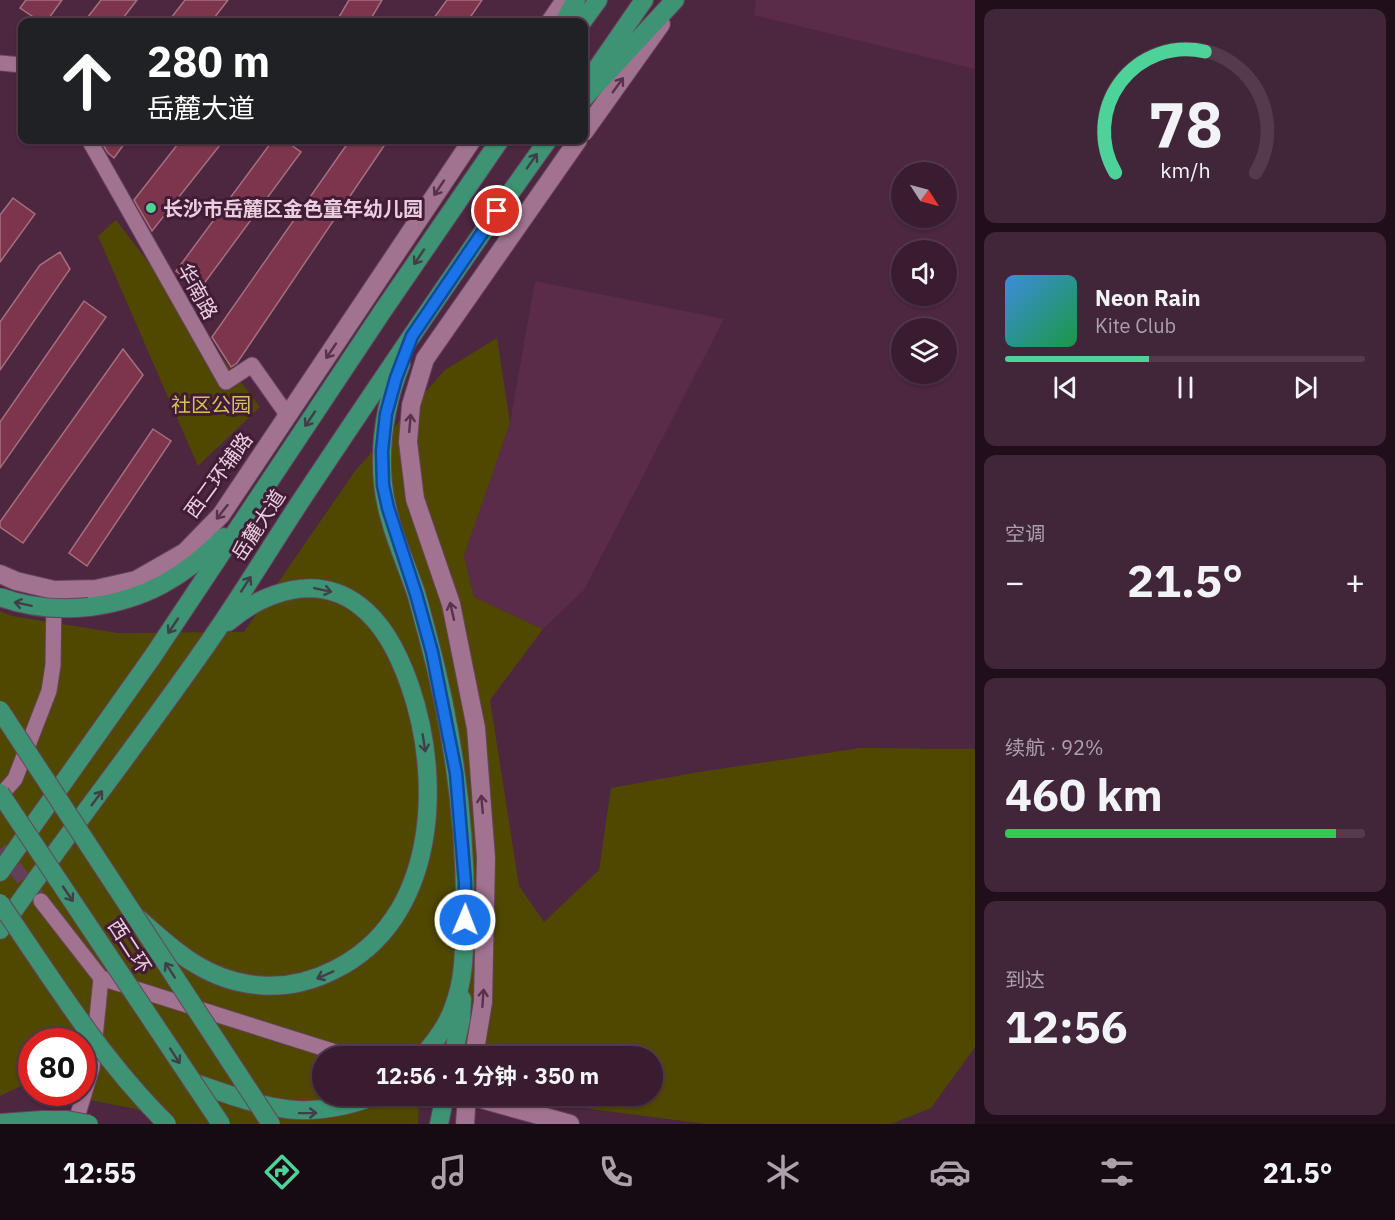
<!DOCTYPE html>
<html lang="zh">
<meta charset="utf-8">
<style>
body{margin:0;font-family:"IBM Plex Sans","Noto Sans SC",sans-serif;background:#412538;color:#f1f3f6;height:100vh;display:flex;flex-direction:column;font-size:22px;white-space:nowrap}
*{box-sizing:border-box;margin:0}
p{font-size:20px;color:#aba1ab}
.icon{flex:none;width:33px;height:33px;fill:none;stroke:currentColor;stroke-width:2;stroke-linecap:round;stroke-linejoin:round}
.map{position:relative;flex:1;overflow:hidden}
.details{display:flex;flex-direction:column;gap:9px;padding:9px;background:#200f1a;width:420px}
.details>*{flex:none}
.banner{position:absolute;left:18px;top:18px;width:570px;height:126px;border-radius:12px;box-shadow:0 2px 4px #0004,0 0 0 2px #543a4c;background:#202124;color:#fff;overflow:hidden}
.needle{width:39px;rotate:126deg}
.buttons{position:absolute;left:891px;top:162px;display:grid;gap:12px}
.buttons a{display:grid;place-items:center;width:66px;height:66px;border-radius:50%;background:#3a1c30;box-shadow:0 2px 4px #0004,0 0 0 2px #543a4c;font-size:30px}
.speed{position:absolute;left:18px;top:1028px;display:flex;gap:12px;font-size:30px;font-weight:700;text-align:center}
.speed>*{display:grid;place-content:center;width:78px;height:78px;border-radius:50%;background:#3a1c30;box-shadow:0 2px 4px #0004,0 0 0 2px #543a4c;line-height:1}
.speed .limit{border:9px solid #d22;background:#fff;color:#111}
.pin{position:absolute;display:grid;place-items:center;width:51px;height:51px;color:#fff;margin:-26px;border:3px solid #fff;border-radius:50%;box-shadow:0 2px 6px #0007}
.me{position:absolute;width:66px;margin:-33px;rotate:1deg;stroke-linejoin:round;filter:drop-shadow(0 0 4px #0008)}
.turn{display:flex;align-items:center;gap:21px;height:126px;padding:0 30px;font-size:27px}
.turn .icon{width:78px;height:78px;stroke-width:2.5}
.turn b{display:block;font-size:42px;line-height:51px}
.big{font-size:45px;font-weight:700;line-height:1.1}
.details .card{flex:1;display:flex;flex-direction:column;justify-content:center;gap:9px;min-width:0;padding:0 21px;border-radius:12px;background:#412538}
.details .dial{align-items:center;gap:0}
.dial svg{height:156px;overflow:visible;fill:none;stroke:#543a4c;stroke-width:7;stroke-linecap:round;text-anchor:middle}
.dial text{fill:#f1f3f6;stroke:none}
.song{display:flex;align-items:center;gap:18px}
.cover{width:72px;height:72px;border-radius:9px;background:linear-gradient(135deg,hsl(210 70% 55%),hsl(140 70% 35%))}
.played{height:6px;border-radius:3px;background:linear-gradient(90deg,#4dd39a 40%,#543a4c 40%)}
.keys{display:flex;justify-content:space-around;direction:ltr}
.heat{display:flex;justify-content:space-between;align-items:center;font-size:33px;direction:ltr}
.charge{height:9px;border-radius:4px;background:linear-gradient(90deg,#34c759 92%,#543a4c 0)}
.trip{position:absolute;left:312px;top:1046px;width:351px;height:60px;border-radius:30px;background:#3a1c30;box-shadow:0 2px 4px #0004,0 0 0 2px #543a4c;font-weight:700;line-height:60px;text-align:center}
.dock{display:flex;height:96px;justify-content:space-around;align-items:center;background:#170b13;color:#aba1ab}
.dock .icon{width:42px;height:42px}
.dock .selected{color:#4dd39a}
.dock b{font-size:27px;color:#f1f3f6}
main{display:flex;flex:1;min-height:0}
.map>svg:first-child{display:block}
.built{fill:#5a2c4a}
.green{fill:#504800}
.building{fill:#7c354c;stroke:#a5707e;stroke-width:1.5}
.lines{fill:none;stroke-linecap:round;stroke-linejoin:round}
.minor-tunnel{stroke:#643f58;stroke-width:15;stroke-dasharray:15 8;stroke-linecap:butt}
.minor-casing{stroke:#65435a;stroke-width:17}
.tertiary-casing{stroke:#65435a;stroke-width:20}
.trunk-casing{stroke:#65435a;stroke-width:20}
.minor{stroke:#a17390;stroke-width:15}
.tertiary{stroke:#a17390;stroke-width:18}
.trunk{stroke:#3d9373;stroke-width:18}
.trunk-bridge-casing{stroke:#65435a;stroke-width:20;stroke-linecap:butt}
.trunk-bridge{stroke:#3d9373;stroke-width:18}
.oneway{stroke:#5a314c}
.oneway2{stroke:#403f48}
.route-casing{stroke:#114b97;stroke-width:15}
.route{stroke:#1a73e8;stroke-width:10}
.poi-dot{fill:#4dd39a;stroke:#421b35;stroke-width:2}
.labels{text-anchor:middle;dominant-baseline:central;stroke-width:6;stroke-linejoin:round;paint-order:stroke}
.poi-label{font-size:20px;font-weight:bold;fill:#e9cfde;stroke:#421b35;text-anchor:start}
.street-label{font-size:20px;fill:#e9cfde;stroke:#421b35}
.park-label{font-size:20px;fill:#d2c356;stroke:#421b35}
</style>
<main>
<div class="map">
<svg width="975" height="1124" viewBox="0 0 975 1124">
<rect width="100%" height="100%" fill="#4d2640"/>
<g class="built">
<path d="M756,0H975V69L754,15Z"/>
<path d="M535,281L724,319L584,590L543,629L474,597L464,556L510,423Z"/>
</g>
<g class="green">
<path d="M116,220L260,407L198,466L98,236Z"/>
<path d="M497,338L510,423L464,556L474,597L543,629L490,700L519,886L544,922L599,870L611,788L693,773L860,748L975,749V1047L931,1108L891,1124H706L591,1109L536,1095H652V1056H322V1095H455L419,1103L418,1124H164L136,1109L49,1092H82V1041H32L31,1088L21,1086L0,1096V611L12,616L118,633L244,632L355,471L445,370Z"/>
</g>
<g class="building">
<path d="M26,0H62L46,22H41L20,8Z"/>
<path d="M101,0H137L120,22H84Z"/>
<path d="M185,0H228L211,22H168Z"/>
<path d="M349,0H382L369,22H336Z"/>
<path d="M447,0H482L467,22H431Z"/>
<path d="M100,140H127L114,158L108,153Z"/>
<path d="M181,140H224L152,231L134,200Z"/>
<path d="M273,140H284L301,152L200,289L176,271Z"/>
<path d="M350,140H388L237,363L231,367L212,337Z"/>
<path d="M13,198L35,214L0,262V215Z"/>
<path d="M60,252L70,269L0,370V322L40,265Z"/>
<path d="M84,301L106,317L0,468V422Z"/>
<path d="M123,349L143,375L23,543L0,527V522Z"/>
<path d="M153,429L171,441L87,566L69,553Z"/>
</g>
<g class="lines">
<path class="minor-tunnel" d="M0,849L37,896"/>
<defs>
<g id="minor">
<path d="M0,63L22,65"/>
<path d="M89,140L226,382L252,365L288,416"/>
<path d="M0,796L15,779L49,691L53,665L54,598"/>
<path d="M41,901L101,978L348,1056"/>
<path d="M75,1124L92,1068L101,978"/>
</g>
<g id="tertiary">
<path d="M550,22L565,0"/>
<path d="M584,132L661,24"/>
<path d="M0,574L16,581L54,590L96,589L136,580L185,552L221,515L472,140"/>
<path d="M474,1056L483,1002L486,858L476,728L451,604L415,499L408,442L411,405L425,359L578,140"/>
<path d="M467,1095L570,1124"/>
<path d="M465,1124L467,1095"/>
</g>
<g id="trunk">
<path d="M564,22L576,0"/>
<path d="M582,22L598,0"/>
<path d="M593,74L644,0"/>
<path d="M584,98L675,0"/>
<path d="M401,364C386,402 379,443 383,484C387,522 404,558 416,593C420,606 423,619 427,633C452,725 466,821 465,916C464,947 465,977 454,1006C448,1025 435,1041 423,1056"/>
<path d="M89,607C145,600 184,577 224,537"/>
<path d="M0,872L153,656L382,312L500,140"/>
<path d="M139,919C156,934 173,950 192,962C236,990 287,994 334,970C437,920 443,781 410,686C400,657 385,625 360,606C318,573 265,591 228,622"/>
<path d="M0,930C69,831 144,736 213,636C247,587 277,536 310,487C388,370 466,254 548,140"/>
<path d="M453,1056L461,1019L462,999"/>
<path d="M192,1082C265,1107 302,1124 378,1095"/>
<path d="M0,1123L42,1120"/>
<path d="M439,1124L445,1095"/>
</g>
</defs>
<use href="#minor" class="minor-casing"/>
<use href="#tertiary" class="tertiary-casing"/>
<use href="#trunk" class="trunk-casing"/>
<use href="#minor" class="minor"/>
<use href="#tertiary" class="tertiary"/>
<use href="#trunk" class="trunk"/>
<defs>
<g id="trunk-bridge">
<path d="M0,597C29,608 58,610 89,607"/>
<path d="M0,710L271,1124"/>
<path d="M0,793L221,1124"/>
<path d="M0,903C52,979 101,1059 167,1124"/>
<path d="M42,1120H67L89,1124"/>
</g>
</defs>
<use href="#trunk-bridge" class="trunk-bridge-casing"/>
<use href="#trunk-bridge" class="trunk-bridge"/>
</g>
<defs><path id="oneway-shaft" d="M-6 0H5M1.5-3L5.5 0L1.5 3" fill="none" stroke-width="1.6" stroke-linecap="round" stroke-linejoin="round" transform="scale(1.5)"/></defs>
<g class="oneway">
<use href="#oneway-shaft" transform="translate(618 85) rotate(-54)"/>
<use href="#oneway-shaft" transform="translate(439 188) rotate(124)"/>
<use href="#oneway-shaft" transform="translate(331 351) rotate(124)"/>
<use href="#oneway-shaft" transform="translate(410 423) rotate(-85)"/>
<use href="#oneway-shaft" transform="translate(222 512) rotate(128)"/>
<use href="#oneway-shaft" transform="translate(452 611) rotate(-103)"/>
<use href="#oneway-shaft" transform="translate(482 804) rotate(-95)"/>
<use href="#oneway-shaft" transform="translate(483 998) rotate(-86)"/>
</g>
<g class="oneway2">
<use href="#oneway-shaft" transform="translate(532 161) rotate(-55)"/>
<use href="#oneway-shaft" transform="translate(419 257) rotate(124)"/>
<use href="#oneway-shaft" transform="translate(310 419) rotate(124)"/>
<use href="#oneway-shaft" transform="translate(246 584) rotate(-57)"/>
<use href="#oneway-shaft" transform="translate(323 590) rotate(12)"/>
<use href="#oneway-shaft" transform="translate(23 604) rotate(-168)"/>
<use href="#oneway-shaft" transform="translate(173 626) rotate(124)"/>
<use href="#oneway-shaft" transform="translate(424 743) rotate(81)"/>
<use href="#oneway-shaft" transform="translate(97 798) rotate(-53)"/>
<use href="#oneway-shaft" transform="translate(68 894) rotate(56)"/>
<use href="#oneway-shaft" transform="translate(170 970) rotate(-123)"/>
<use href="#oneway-shaft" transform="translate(325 975) rotate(156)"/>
<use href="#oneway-shaft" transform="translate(175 1056) rotate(57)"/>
<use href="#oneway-shaft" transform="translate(308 1113) rotate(-1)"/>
</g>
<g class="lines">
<defs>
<path id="route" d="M465,920V883L456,773L432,652L416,594L388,508L383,485L382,451L386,414L396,378L412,336L497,211"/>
</defs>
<use href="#route" class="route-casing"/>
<use href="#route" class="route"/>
</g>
<circle class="poi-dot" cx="151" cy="208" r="6"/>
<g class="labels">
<g class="poi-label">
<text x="163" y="208">长沙市岳麓区金色童年幼儿园</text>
</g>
<g class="street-label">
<text transform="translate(198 291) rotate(61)">华南路</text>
<text transform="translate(218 475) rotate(-54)">西二环辅路</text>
<text transform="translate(258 525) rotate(-57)">岳麓大道</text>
<text transform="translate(130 946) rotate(57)">西二环</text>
</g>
<g class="park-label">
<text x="211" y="404">社区公园</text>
</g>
</g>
</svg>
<div class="buttons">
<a><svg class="needle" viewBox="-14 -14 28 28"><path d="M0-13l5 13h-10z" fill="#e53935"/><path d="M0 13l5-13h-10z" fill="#aba1ab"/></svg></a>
<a><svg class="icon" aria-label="sound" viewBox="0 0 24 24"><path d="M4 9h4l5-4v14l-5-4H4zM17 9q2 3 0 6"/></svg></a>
<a><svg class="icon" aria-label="layers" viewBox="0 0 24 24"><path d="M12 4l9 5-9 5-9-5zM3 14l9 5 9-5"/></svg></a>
</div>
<div class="speed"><div class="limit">80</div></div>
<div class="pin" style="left:497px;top:211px;background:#d93025"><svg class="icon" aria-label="arrive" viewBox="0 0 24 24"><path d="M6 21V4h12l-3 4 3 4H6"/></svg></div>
<svg class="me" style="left:465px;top:920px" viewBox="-20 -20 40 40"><circle r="17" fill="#1a73e8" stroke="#fff" stroke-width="3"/><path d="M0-11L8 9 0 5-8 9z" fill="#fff"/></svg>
<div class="trip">12:56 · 1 分钟 · 350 m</div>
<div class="banner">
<div class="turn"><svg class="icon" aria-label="ahead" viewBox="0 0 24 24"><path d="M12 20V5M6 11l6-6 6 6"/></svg><div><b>280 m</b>岳麓大道</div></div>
</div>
</div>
<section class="details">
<div class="card dial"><svg viewBox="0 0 100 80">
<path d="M14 69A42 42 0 1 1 86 69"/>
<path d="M14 69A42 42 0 0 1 60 7" stroke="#4dd39a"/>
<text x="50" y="56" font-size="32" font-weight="700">78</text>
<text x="50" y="72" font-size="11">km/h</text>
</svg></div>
<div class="card">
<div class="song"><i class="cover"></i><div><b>Neon Rain</b><p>Kite Club</p></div></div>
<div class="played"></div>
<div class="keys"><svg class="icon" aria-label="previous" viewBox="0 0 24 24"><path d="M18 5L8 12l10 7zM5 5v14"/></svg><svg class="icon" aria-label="pause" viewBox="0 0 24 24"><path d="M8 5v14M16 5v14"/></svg><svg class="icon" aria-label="next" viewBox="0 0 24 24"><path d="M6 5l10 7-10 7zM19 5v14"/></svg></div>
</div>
<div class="card"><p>空调</p>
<div class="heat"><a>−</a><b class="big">21.5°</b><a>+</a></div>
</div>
<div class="card"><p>续航 · 92%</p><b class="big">460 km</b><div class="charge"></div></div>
<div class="card"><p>到达</p><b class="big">12:56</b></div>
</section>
</main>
<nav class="dock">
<b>12:55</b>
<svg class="icon selected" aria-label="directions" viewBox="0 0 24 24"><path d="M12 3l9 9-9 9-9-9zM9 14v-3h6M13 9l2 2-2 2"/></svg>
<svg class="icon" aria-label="music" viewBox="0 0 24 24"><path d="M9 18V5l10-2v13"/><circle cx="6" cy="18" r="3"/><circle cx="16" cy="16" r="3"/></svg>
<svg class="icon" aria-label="phone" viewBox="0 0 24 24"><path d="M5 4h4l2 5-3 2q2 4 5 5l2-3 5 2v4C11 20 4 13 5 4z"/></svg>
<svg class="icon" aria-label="climate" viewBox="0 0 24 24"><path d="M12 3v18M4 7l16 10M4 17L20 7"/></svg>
<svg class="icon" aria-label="car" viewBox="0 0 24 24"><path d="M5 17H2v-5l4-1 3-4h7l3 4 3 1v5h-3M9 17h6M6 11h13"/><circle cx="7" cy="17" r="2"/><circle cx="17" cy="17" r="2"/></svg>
<svg class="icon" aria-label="filters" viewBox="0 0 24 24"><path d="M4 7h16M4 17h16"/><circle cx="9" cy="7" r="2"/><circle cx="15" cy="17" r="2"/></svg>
<b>21.5°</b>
</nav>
